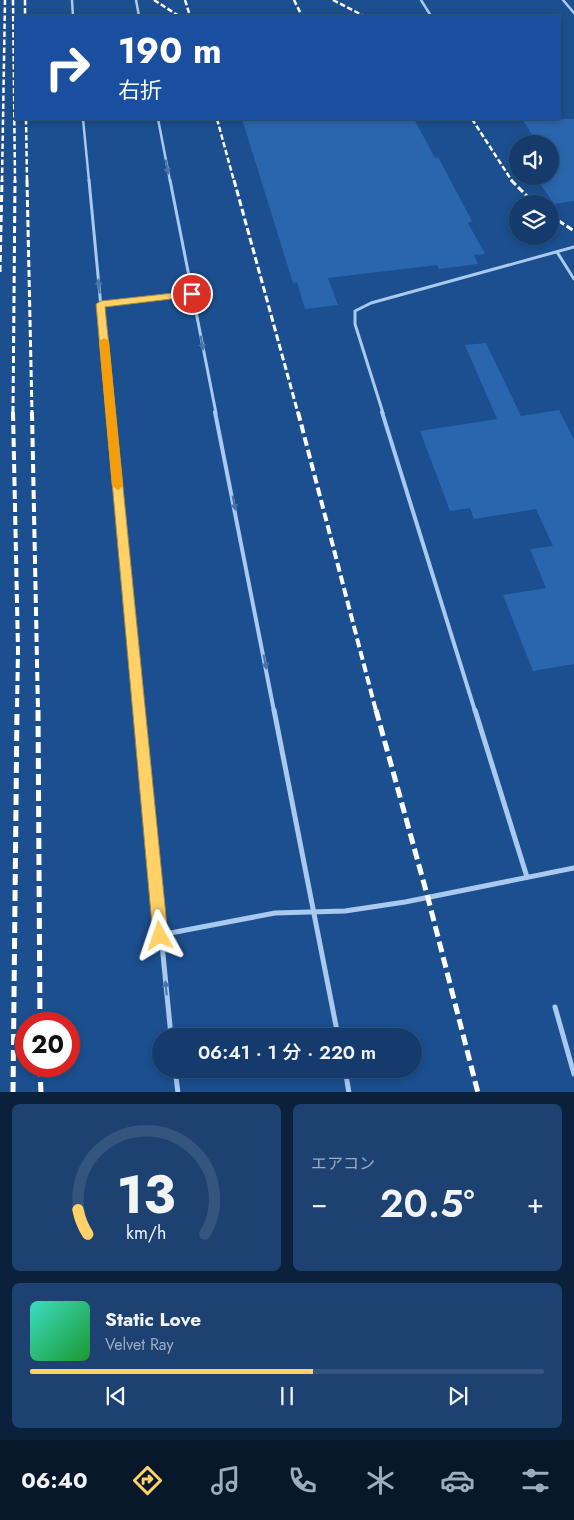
<!DOCTYPE html>
<html lang="ja">
<meta charset="utf-8">
<style>
body{margin:0;font-family:Jost,"Noto Sans JP",sans-serif;background:#1d4271;color:#f1f3f6;height:100vh;display:flex;flex-direction:column;font-size:19px;white-space:nowrap}
*{box-sizing:border-box;margin:0}
p{font-size:16px;color:#9dadc1}
.icon{flex:none;width:28px;height:28px;fill:none;stroke:currentColor;stroke-width:2;stroke-linecap:round;stroke-linejoin:round}
.map{position:relative;height:1092px;overflow:hidden}
.sheet{display:flex;flex-direction:column;gap:12px;padding:12px;background:#0b203b;flex:1}
.sheet>*{flex:none}
.top-card{position:absolute;left:15px;top:15px;width:545px;height:105px;border-radius:0px;box-shadow:0 2px 8px #0003,0 0 0 1px #33557e;background:#1a4fa0;color:#fff;overflow:hidden}
.fabs{position:absolute;left:509px;top:135px;display:grid;gap:10px}
.fabs a{display:grid;place-items:center;width:50px;height:50px;border-radius:50%;background:#143b6b;box-shadow:0 2px 8px #0003,0 0 0 1px #33557e;font-size:25px}
.speed{position:absolute;left:15px;top:1012px;display:flex;gap:10px;font-size:25px;font-weight:700;text-align:center}
.speed>*{display:grid;place-content:center;width:65px;height:65px;border-radius:50%;background:#143b6b;box-shadow:0 2px 8px #0003,0 0 0 1px #33557e;line-height:1}
.speed .limit{border:8px solid #d22;background:#fff;color:#111}
.pin{position:absolute;display:grid;place-items:center;width:42px;height:42px;color:#fff;margin:-21px;border:2px solid #fff;border-radius:50%;box-shadow:0 1px 5px #0007}
.me{position:absolute;width:55px;margin:-28px;rotate:355deg;stroke-linejoin:round;filter:drop-shadow(0 0 4px #0008)}
.turn{display:flex;align-items:center;gap:18px;height:105px;padding:0 20px;font-size:22px}
.turn .icon{width:65px;height:65px;stroke-width:2.5}
.turn b{display:block;font-size:35px;line-height:42px}
.big{font-size:38px;font-weight:600;line-height:1.1}
.sheet .card{flex:1;display:flex;flex-direction:column;justify-content:center;gap:8px;min-width:0;padding:0 18px;border-radius:8px;background:#1d4271}
.sheet .dial{align-items:center;gap:0}
.dial svg{height:130px;overflow:visible;fill:none;stroke:#33557e;stroke-width:7;stroke-linecap:round;text-anchor:middle}
.dial text{fill:#f1f3f6;stroke:none}
.song{display:flex;align-items:center;gap:15px}
.cover{width:60px;height:60px;border-radius:8px;background:linear-gradient(135deg,hsl(170 70% 55%),hsl(130 70% 35%))}
.played{height:5px;border-radius:2px;background:linear-gradient(90deg,#ffd166 55%,#33557e 55%)}
.keys{display:flex;justify-content:space-around;direction:ltr}
.heat{display:flex;justify-content:space-between;align-items:center;font-size:28px;direction:ltr}
.sheet .tiles{flex:1;display:grid;gap:12px;grid-template-columns:1fr 1fr}
.card:last-child{grid-column:span 2}
.trip{position:absolute;left:152px;top:1028px;width:270px;height:50px;border-radius:25px;background:#143b6b;box-shadow:0 2px 8px #0003,0 0 0 1px #33557e;font-weight:600;line-height:50px;text-align:center}
.menu{display:flex;height:80px;justify-content:space-around;align-items:center;background:#08182b;color:#9dadc1}
.menu .icon{width:35px;height:35px}
.menu .selected{color:#ffd166}
.menu b{font-size:22px;color:#f1f3f6}
.map>svg:first-child{display:block}
.building{fill:#2a66ad}
.lines{fill:none;stroke-linecap:round;stroke-linejoin:round}
.lane-far3{stroke:#a9c9ee;stroke-width:2.5}
.lane-far2{stroke:#a9c9ee;stroke-width:3}
.lane-far1{stroke:#a9c9ee;stroke-width:4}
.lane{stroke:#a9c9ee;stroke-width:5}
.rail-far3{stroke:#fff;stroke-width:2.5;stroke-dasharray:5.5 2.5;stroke-linecap:butt}
.rail-far2{stroke:#fff;stroke-width:3;stroke-dasharray:7 3;stroke-linecap:butt}
.rail-far1{stroke:#fff;stroke-width:4;stroke-dasharray:9 4;stroke-linecap:butt}
.rail{stroke:#fff;stroke-width:5;stroke-dasharray:11 5;stroke-linecap:butt}
.oneway{fill:#4674ac}
.route{fill:#ffd166;stroke:#a68842}
.slow{fill:#f59e0b}
</style>
<div class="map">
<svg width="574" height="1093" viewBox="0 0 574 1093">
<rect width="100%" height="100%" fill="#1b4f8f"/>
<g class="building">
<path d="M242,119H414L435,158L438,157L472,221L468,223L485,254L474,255L478,264L439,269L437,265L328,278L338,305L305,309L297,282L293,283Z"/>
<path d="M522,119H574V201L554,204L535,176H550V144H524L536,141Z"/>
<path d="M486,343L521,416L559,410L574,440V664L533,671L503,595L546,588L530,549L553,546L536,509L474,519L470,508L450,511L420,431L497,419L465,345Z"/>
</g>
<g class="lines">
<g class="lane-far3">
<path d="M72,0L73,16"/>
<path d="M136,0L139,16"/>
<path d="M421,0L431,16"/>
<path d="M563,0L574,13"/>
<path d="M83,119L89,181"/>
<path d="M158,119L170,181"/>
</g>
<g class="lane-far2">
<path d="M89,180L111,413"/>
<path d="M170,180L216,413"/>
<path d="M557,252L574,279"/>
<path d="M101,304L192,294"/>
<path d="M383,413L355,324V311L371,303L574,247"/>
</g>
<g class="lane-far1">
<path d="M111,412L139,711"/>
<path d="M215,412L274,711"/>
<path d="M382,412L475,711"/>
</g>
<g class="lane">
<path d="M139,710L171,1036"/>
<path d="M274,710L338,1036"/>
<path d="M475,710L527,877"/>
<path d="M160,935L275,913L345,911L405,902L574,868"/>
<path d="M555,1007L574,1074"/>
<path d="M175,1069L178,1093"/>
<path d="M345,1069L349,1093"/>
</g>
<g class="rail-far3">
<path d="M13,0L15,181"/>
<path d="M25,0V16"/>
<path d="M154,0L179,16"/>
<path d="M185,0L190,16"/>
<path d="M294,0L302,16"/>
<path d="M333,0L364,16"/>
<path d="M26,119L27,181"/>
<path d="M217,119L234,181"/>
<path d="M472,119L512,181"/>
<path d="M2,181L5,0"/>
</g>
<g class="rail-far2">
<path d="M27,180L32,413"/>
<path d="M234,180L298,413"/>
<path d="M511,180L535,204"/>
<path d="M550,215L574,231"/>
<path d="M0,272L2,180"/>
<path d="M13,413L15,180"/>
</g>
<g class="rail-far1">
<path d="M13,412L18,650L17,711"/>
<path d="M32,412L38,711"/>
<path d="M298,412L376,711"/>
</g>
<g class="rail">
<path d="M38,710L40,1024"/>
<path d="M376,710L428,898L478,1093"/>
<path d="M40,1066L41,1093"/>
<path d="M13,1093L17,710"/>
</g>
</g>
<defs><path id="oneway-solid" d="M-6-.8H1V-3.2L6.5 0L1 3.2V.8H-6Z" transform="scale(1.25)"/></defs>
<g class="oneway">
<use href="#oneway-solid" transform="translate(167 167) rotate(80)"/>
<use href="#oneway-solid" transform="translate(99 286) rotate(-95)"/>
<use href="#oneway-solid" transform="translate(202 343) rotate(79)"/>
<use href="#oneway-solid" transform="translate(234 503) rotate(79)"/>
<use href="#oneway-solid" transform="translate(265 662) rotate(79)"/>
<use href="#oneway-solid" transform="translate(166 988) rotate(-96)"/>
</g>
<path class="route" d="M192,291L197,294L196,296L105,307L168,936L165,941L160,943L155,941L153,936L96,304L101,301Z"/>
<path class="slow" d="M104,338L109,341L123,486L118,490L112,486L99,341Z"/>
</svg>
<div class="fabs">
<a><svg class="icon" aria-label="sound" viewBox="0 0 24 24"><path d="M4 9h4l5-4v14l-5-4H4zM17 9q2 3 0 6"/></svg></a>
<a><svg class="icon" aria-label="layers" viewBox="0 0 24 24"><path d="M12 4l9 5-9 5-9-5zM3 14l9 5 9-5"/></svg></a>
</div>
<div class="speed"><div class="limit">20</div></div>
<div class="pin" style="left:192px;top:294px;background:#d93025"><svg class="icon" aria-label="arrive" viewBox="0 0 24 24"><path d="M6 21V4h12l-3 4 3 4H6"/></svg></div>
<svg class="me" style="left:160px;top:936px" viewBox="-20 -20 40 40"><path d="M0-17L14 15 0 8-14 15z" fill="#ffd166" stroke="#fff" stroke-width="4"/></svg>
<div class="trip">06:41 · 1 分 · 220 m</div>
<div class="top-card">
<div class="turn"><svg class="icon" aria-label="right" viewBox="0 0 24 24"><path d="M7 20v-9h11M14 6l5 5-5 5"/></svg><div><b>190 m</b>右折</div></div>
</div>
</div>
<section class="sheet">
<div class="tiles">
<div class="card dial"><svg viewBox="0 0 100 80">
<path d="M14 69A42 42 0 1 1 86 69"/>
<path d="M14 69A42 42 0 0 1 8 54" stroke="#ffd166"/>
<text x="50" y="56" font-size="32" font-weight="700">13</text>
<text x="50" y="72" font-size="11">km/h</text>
</svg></div>
<div class="card"><p>エアコン</p>
<div class="heat"><a>−</a><b class="big">20.5°</b><a>+</a></div>
</div>
<div class="card">
<div class="song"><i class="cover"></i><div><b>Static Love</b><p>Velvet Ray</p></div></div>
<div class="played"></div>
<div class="keys"><svg class="icon" aria-label="previous" viewBox="0 0 24 24"><path d="M18 5L8 12l10 7zM5 5v14"/></svg><svg class="icon" aria-label="pause" viewBox="0 0 24 24"><path d="M8 5v14M16 5v14"/></svg><svg class="icon" aria-label="next" viewBox="0 0 24 24"><path d="M6 5l10 7-10 7zM19 5v14"/></svg></div>
</div>
</div>
</section>
<nav class="menu">
<b>06:40</b>
<svg class="icon selected" aria-label="directions" viewBox="0 0 24 24"><path d="M12 3l9 9-9 9-9-9zM9 14v-3h6M13 9l2 2-2 2"/></svg>
<svg class="icon" aria-label="music" viewBox="0 0 24 24"><path d="M9 18V5l10-2v13"/><circle cx="6" cy="18" r="3"/><circle cx="16" cy="16" r="3"/></svg>
<svg class="icon" aria-label="phone" viewBox="0 0 24 24"><path d="M5 4h4l2 5-3 2q2 4 5 5l2-3 5 2v4C11 20 4 13 5 4z"/></svg>
<svg class="icon" aria-label="climate" viewBox="0 0 24 24"><path d="M12 3v18M4 7l16 10M4 17L20 7"/></svg>
<svg class="icon" aria-label="car" viewBox="0 0 24 24"><path d="M5 17H2v-5l4-1 3-4h7l3 4 3 1v5h-3M9 17h6M6 11h13"/><circle cx="7" cy="17" r="2"/><circle cx="17" cy="17" r="2"/></svg>
<svg class="icon" aria-label="filters" viewBox="0 0 24 24"><path d="M4 7h16M4 17h16"/><circle cx="9" cy="7" r="2"/><circle cx="15" cy="17" r="2"/></svg>
</nav>
